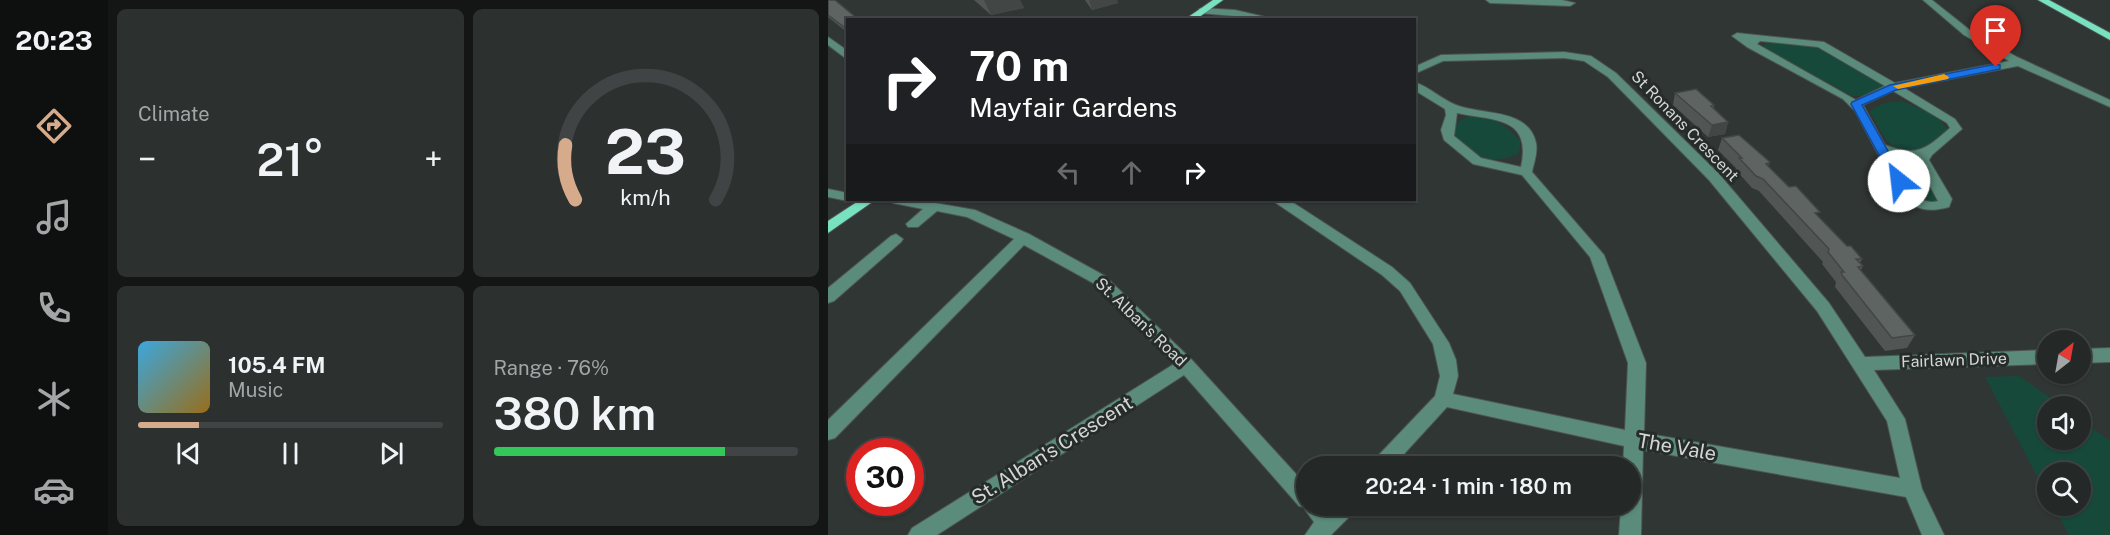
<!DOCTYPE html>
<meta charset="utf-8">
<style>
body{margin:0;font-family:"Public Sans",sans-serif;background:#2c302f;color:#f1f3f6;height:100vh;display:flex;flex-direction:column;font-size:22px;white-space:nowrap}
*{box-sizing:border-box;margin:0}
p{font-size:20px;color:#a3a6a7}
.icon{flex:none;width:33px;height:33px;fill:none;stroke:currentColor;stroke-width:2;stroke-linecap:round;stroke-linejoin:round}
.map{position:relative;flex:1;overflow:hidden}
.drawer{display:flex;flex-direction:column;gap:9px;padding:9px;background:#141615;width:720px}
.drawer>*{flex:none}
.hud{position:absolute;left:18px;top:18px;width:570px;height:183px;border-radius:0px;box-shadow:0 2px 4px #0004,0 0 0 2px #414444;background:#202124;color:#fff;overflow:hidden}
.needle{width:39px;rotate:31deg}
.buttons{position:absolute;left:1209px;top:330px;display:grid;gap:12px}
.buttons a{display:grid;place-items:center;width:54px;height:54px;border-radius:50%;background:#242827;box-shadow:0 2px 4px #0004,0 0 0 2px #414444;font-size:30px}
.speed{position:absolute;left:18px;top:438px;display:flex;gap:12px;font-size:30px;font-weight:700;text-align:center}
.speed>*{display:grid;place-content:center;width:78px;height:78px;border-radius:50%;background:#242827;box-shadow:0 2px 4px #0004,0 0 0 2px #414444;line-height:1}
.speed .limit{border:9px solid #d22;background:#fff;color:#111}
.pin{position:absolute;display:grid;place-items:center;width:51px;height:51px;color:#fff;margin:-62px -26px;border-radius:50% 50% 50% 0;rotate:-45deg;box-shadow:0 0 6px #0007}
.pin .icon{rotate:45deg}
.me{position:absolute;width:66px;margin:-33px;rotate:331deg;stroke-linejoin:round;filter:drop-shadow(0 0 4px #0008)}
.turn{display:flex;align-items:center;gap:21px;height:126px;padding:0 24px;font-size:27px}
.turn .icon{width:78px;height:78px;stroke-width:2.5}
.turn b{display:block;font-size:42px;line-height:51px}
.lanes{display:flex;align-items:center;height:57px;padding:0 24px;background:#0003;justify-content:center;gap:30px;direction:ltr}
.lanes .off{opacity:.35}
.big{font-size:45px;font-weight:600;line-height:1.1}
.drawer .widget{flex:1;display:flex;flex-direction:column;justify-content:center;gap:9px;min-width:0;padding:0 21px;border-radius:9px;background:#2c302f}
.drawer .dial{align-items:center;gap:0}
.dial svg{height:156px;overflow:visible;fill:none;stroke:#414444;stroke-width:7;stroke-linecap:round;text-anchor:middle}
.dial text{fill:#f1f3f6;stroke:none}
.song{display:flex;align-items:center;gap:18px}
.cover{width:72px;height:72px;border-radius:9px;background:linear-gradient(135deg,hsl(200 70% 55%),hsl(40 70% 35%))}
.played{height:6px;border-radius:3px;background:linear-gradient(90deg,#d6ab8b 20%,#414444 20%)}
.keys{display:flex;justify-content:space-around;direction:ltr}
.heat{display:flex;justify-content:space-between;align-items:center;font-size:33px;direction:ltr}
.charge{height:9px;border-radius:4px;background:linear-gradient(90deg,#34c759 76%,#414444 0)}
.drawer .tiles{flex:1;display:grid;gap:9px;grid-template-columns:repeat(2,1fr)}
.trip{position:absolute;left:468px;top:456px;width:345px;height:60px;border-radius:30px;background:#242827;box-shadow:0 2px 4px #0004,0 0 0 2px #414444;font-weight:600;line-height:60px;text-align:center}
main{display:flex;flex:1;min-height:0}
.dock{display:flex;flex-direction:column;width:108px;justify-content:space-around;align-items:center;background:#0e1010;color:#a3a6a7}
.dock .icon{width:42px;height:42px}
.dock .current{color:#d6ab8b}
.dock b{font-size:27px;color:#f1f3f6}
.map>svg:first-child{display:block}
.green{fill:#17493a}
.lines{fill:none;stroke-linecap:round;stroke-linejoin:round}
.minor-casing{stroke:#4d5351;stroke-width:2}
.major-casing{stroke:#4d5351;stroke-width:2}
.minor{fill:#5b8b7a;fill-rule:evenodd}
.major{fill:#78e1bf;fill-rule:evenodd}
.wall{fill:#515654}
.shaded-wall{fill:#424645}
.building{fill:#5e6462;stroke:#424645;stroke-width:1.5}
.route{fill:#1a73e8;stroke:#114b97;stroke-width:1.5}
.slow{fill:#f59e0b}
.labels{text-anchor:middle;dominant-baseline:central;stroke-width:6;stroke-linejoin:round;paint-order:stroke}
.street-label{font-size:16px;fill:#d3d6d5;stroke:#262c2a}
.near-street-label{font-size:20px;fill:#d3d6d5;stroke:#262c2a}
</style>
<main>
<nav class="dock">
<b>20:23</b>
<svg class="icon current" aria-label="directions" viewBox="0 0 24 24"><path d="M12 3l9 9-9 9-9-9zM9 14v-3h6M13 9l2 2-2 2"/></svg>
<svg class="icon" aria-label="music" viewBox="0 0 24 24"><path d="M9 18V5l10-2v13"/><circle cx="6" cy="18" r="3"/><circle cx="16" cy="16" r="3"/></svg>
<svg class="icon" aria-label="phone" viewBox="0 0 24 24"><path d="M5 4h4l2 5-3 2q2 4 5 5l2-3 5 2v4C11 20 4 13 5 4z"/></svg>
<svg class="icon" aria-label="climate" viewBox="0 0 24 24"><path d="M12 3v18M4 7l16 10M4 17L20 7"/></svg>
<svg class="icon" aria-label="car" viewBox="0 0 24 24"><path d="M5 17H2v-5l4-1 3-4h7l3 4 3 1v5h-3M9 17h6M6 11h13"/><circle cx="7" cy="17" r="2"/><circle cx="17" cy="17" r="2"/></svg>
</nav>
<section class="drawer">
<div class="tiles">
<div class="widget"><p>Climate</p>
<div class="heat"><a>−</a><b class="big">21°</b><a>+</a></div>
</div>
<div class="widget dial"><svg viewBox="0 0 100 80">
<path d="M14 69A42 42 0 1 1 86 69"/>
<path d="M14 69A42 42 0 0 1 9 41" stroke="#d6ab8b"/>
<text x="50" y="56" font-size="32" font-weight="700">23</text>
<text x="50" y="72" font-size="11">km/h</text>
</svg></div>
<div class="widget">
<div class="song"><i class="cover"></i><div><b>105.4 FM</b><p>Music</p></div></div>
<div class="played"></div>
<div class="keys"><svg class="icon" aria-label="previous" viewBox="0 0 24 24"><path d="M18 5L8 12l10 7zM5 5v14"/></svg><svg class="icon" aria-label="pause" viewBox="0 0 24 24"><path d="M8 5v14M16 5v14"/></svg><svg class="icon" aria-label="next" viewBox="0 0 24 24"><path d="M6 5l10 7-10 7zM19 5v14"/></svg></div>
</div>
<div class="widget"><p>Range · 76%</p><b class="big">380 km</b><div class="charge"></div></div>
</div>
</section>
<div class="map">
<svg width="1282" height="535" viewBox="0 0 1282 535">
<rect width="100%" height="100%" fill="#303634"/>
<g class="green">
<path d="M940,42L980,44L990,48L1057,86L1037,96H1024L935,47Z"/>
<path d="M1074,101L1108,115L1121,131L1092,153C1056,149 1059,140 1042,112C1049,103 1063,102 1074,101Z"/>
<path d="M643,116C667,118 675,123 692,140V149L689,155C660,165 643,157 624,134C628,123 632,119 643,116Z"/>
<path d="M1079,159L1091,163L1113,198L1107,205L1096,201L1069,160Z"/>
<path d="M1191,376L1234,406H1220V440H1252L1253,420L1282,441V535H1241L1225,506H1252V472H1220L1219,495L1157,377Z"/>
</g>
<g class="lines">
<defs>
<g id="minor">
<path d="M658,0H734L747,3L742,6L662,3Z"/>
<path d="M1095,0H1104L1143,31L1189,57L1282,100V107L1190,66L1076,88L1127,119L1134,129L1104,155L1101,160L1124,199L1121,207C1099,213 1086,210 1071,193L1027,111L1015,99L919,47L904,36L909,33L996,42L1067,83L1181,61L1136,35ZM932,41L990,47L1057,86L1028,100L929,44ZM1065,91L1119,123L1122,128C1097,150 1089,157 1057,145L1035,105ZM1062,155L1089,159L1090,164L1110,201C1085,208 1071,173 1062,155Z"/>
<path d="M374,8L407,10L451,20H417L406,16L371,13V9Z"/>
<path d="M0,37L20,51V60L0,45Z"/>
<path d="M736,52L763,56L788,73L891,174L1001,303L1037,357L1220,350V364L1046,370L1077,419L1094,489L1116,535H1094L1078,497L815,450L813,535H791L793,506H802V466H795L796,446L619,407L565,466H544L546,460L607,396L612,376L605,344L572,291L554,275L448,203L447,200H461L564,267L582,283L621,343L628,360L630,376L625,394L797,430L800,363L762,257L694,175L645,164L616,140L613,130L618,115L617,109L586,90V82C602,87 613,99 628,105C653,115 701,108 708,143C710,152 706,163 704,172L776,255L818,363L816,433L1072,478L1059,421L989,311L881,180L780,77L756,61L736,58L615,61L586,74V67L613,55ZM629,113C666,121 704,116 693,167L653,158L626,136Z"/>
<path d="M0,189L20,193V200H25L20,201L0,197Z"/>
<path d="M64,200H90L147,210L201,234L277,276L364,360L478,485V506H498L501,509L504,506H528L525,513L503,535H477L486,522L475,507L471,506L356,375L109,535H80L84,528L346,364L267,284L196,245L7,438L0,440V420L186,239L139,217L109,211L90,227H80L78,224L95,209L65,203Z"/>
<path d="M68,234L75,239L73,242L6,301L0,303V288L63,236Z"/>
<path d="M1282,348V362L1252,363V349Z"/>
</g>
<g id="major">
<path d="M385,0H395L367,20H356Z"/>
<path d="M1210,0H1221L1282,33V40Z"/>
<path d="M32,200H47L0,233V221Z"/>
</g>
</defs>
<use href="#minor" class="minor-casing"/>
<use href="#major" class="major-casing"/>
<use href="#minor" class="minor"/>
<use href="#major" class="major"/>
</g>
<g class="wall">
<path d="M0,0L20,20V33L0,17Z"/>
<path d="M146,0H192L196,8L163,15Z"/>
<path d="M257,0H289L290,3L264,10Z"/>
<path d="M847,93L886,105V108L900,122L897,134L880,137L845,105Z"/>
<path d="M894,138L942,162L940,166L1019,246L1034,259L1032,263L1035,266L1033,270L1087,335L1079,348L1057,351L1007,287L1008,282L994,264L995,262L931,191L924,188L908,170V168L890,150Z"/>
</g>
<g class="shaded-wall">
<path d="M156,0H192L196,8L163,15Z"/>
<path d="M261,0H289L290,3L264,10Z"/>
<path d="M900,122L897,134L880,137L884,125Z"/>
</g>
<g class="building">
<path d="M0,0H7L31,20H20V30L0,15Z"/>
<path d="M868,89L886,105L883,106L900,122L884,125L847,93Z"/>
<path d="M911,135L942,162L938,164L961,187L968,186L992,212L987,213L1019,246H1023L1034,259H1028L1035,266L1030,267L1087,335L1064,338L1014,275L1013,272H1016L1000,252L1001,249L935,179L928,176L911,158H914L894,138Z"/>
</g>
<path class="route" d="M1168,64L1172,65V69L1068,90L1034,105L1077,181L1075,184H1067L1023,104L1024,102L1062,85Z"/>
<path class="slow" d="M1116,74L1121,77L1120,79L1070,89L1065,86Z"/>
<g class="labels">
<g class="street-label">
<text transform="translate(857 126) rotate(46)">St Ronans Crescent</text>
<text transform="translate(313 322) rotate(44)">St. Alban's Road</text>
<text transform="translate(1126 360) rotate(-2)">Fairlawn Drive</text>
</g>
<g class="near-street-label">
<text transform="translate(849 447) rotate(10)">The Vale</text>
<text transform="translate(224 450) rotate(-32)">St. Alban's Crescent</text>
</g>
</g>
</svg>
<div class="buttons">
<a><svg class="needle" viewBox="-14 -14 28 28"><path d="M0-13l5 13h-10z" fill="#e53935"/><path d="M0 13l5-13h-10z" fill="#a3a6a7"/></svg></a>
<a><svg class="icon" aria-label="sound" viewBox="0 0 24 24"><path d="M4 9h4l5-4v14l-5-4H4zM17 9q2 3 0 6"/></svg></a>
<a><svg class="icon" aria-label="search" viewBox="0 0 24 24"><circle cx="10" cy="10" r="6"/><path d="M15 15l6 6"/></svg></a>
</div>
<div class="speed"><div class="limit">30</div></div>
<div class="pin" style="left:1168px;top:67px;background:#d93025"><svg class="icon" aria-label="arrive" viewBox="0 0 24 24"><path d="M6 21V4h12l-3 4 3 4H6"/></svg></div>
<svg class="me" style="left:1071px;top:181px" viewBox="-20 -20 40 40"><circle r="19" fill="#fff"/><path d="M0-13L10 11 0 6-10 11z" fill="#1a73e8"/></svg>
<div class="trip">20:24 · 1 min · 180 m</div>
<div class="hud">
<div class="turn"><svg class="icon" aria-label="right" viewBox="0 0 24 24"><path d="M7 20v-9h11M14 6l5 5-5 5"/></svg><div><b>70 m</b>Mayfair Gardens</div></div>
<div class="lanes"><svg class="icon off" aria-label="left" viewBox="0 0 24 24"><path d="M17 20v-9H6M10 6l-5 5 5 5"/></svg><svg class="icon off" aria-label="ahead" viewBox="0 0 24 24"><path d="M12 20V5M6 11l6-6 6 6"/></svg><svg class="icon" aria-label="right" viewBox="0 0 24 24"><path d="M7 20v-9h11M14 6l5 5-5 5"/></svg></div>
</div>
</div>
</main>
